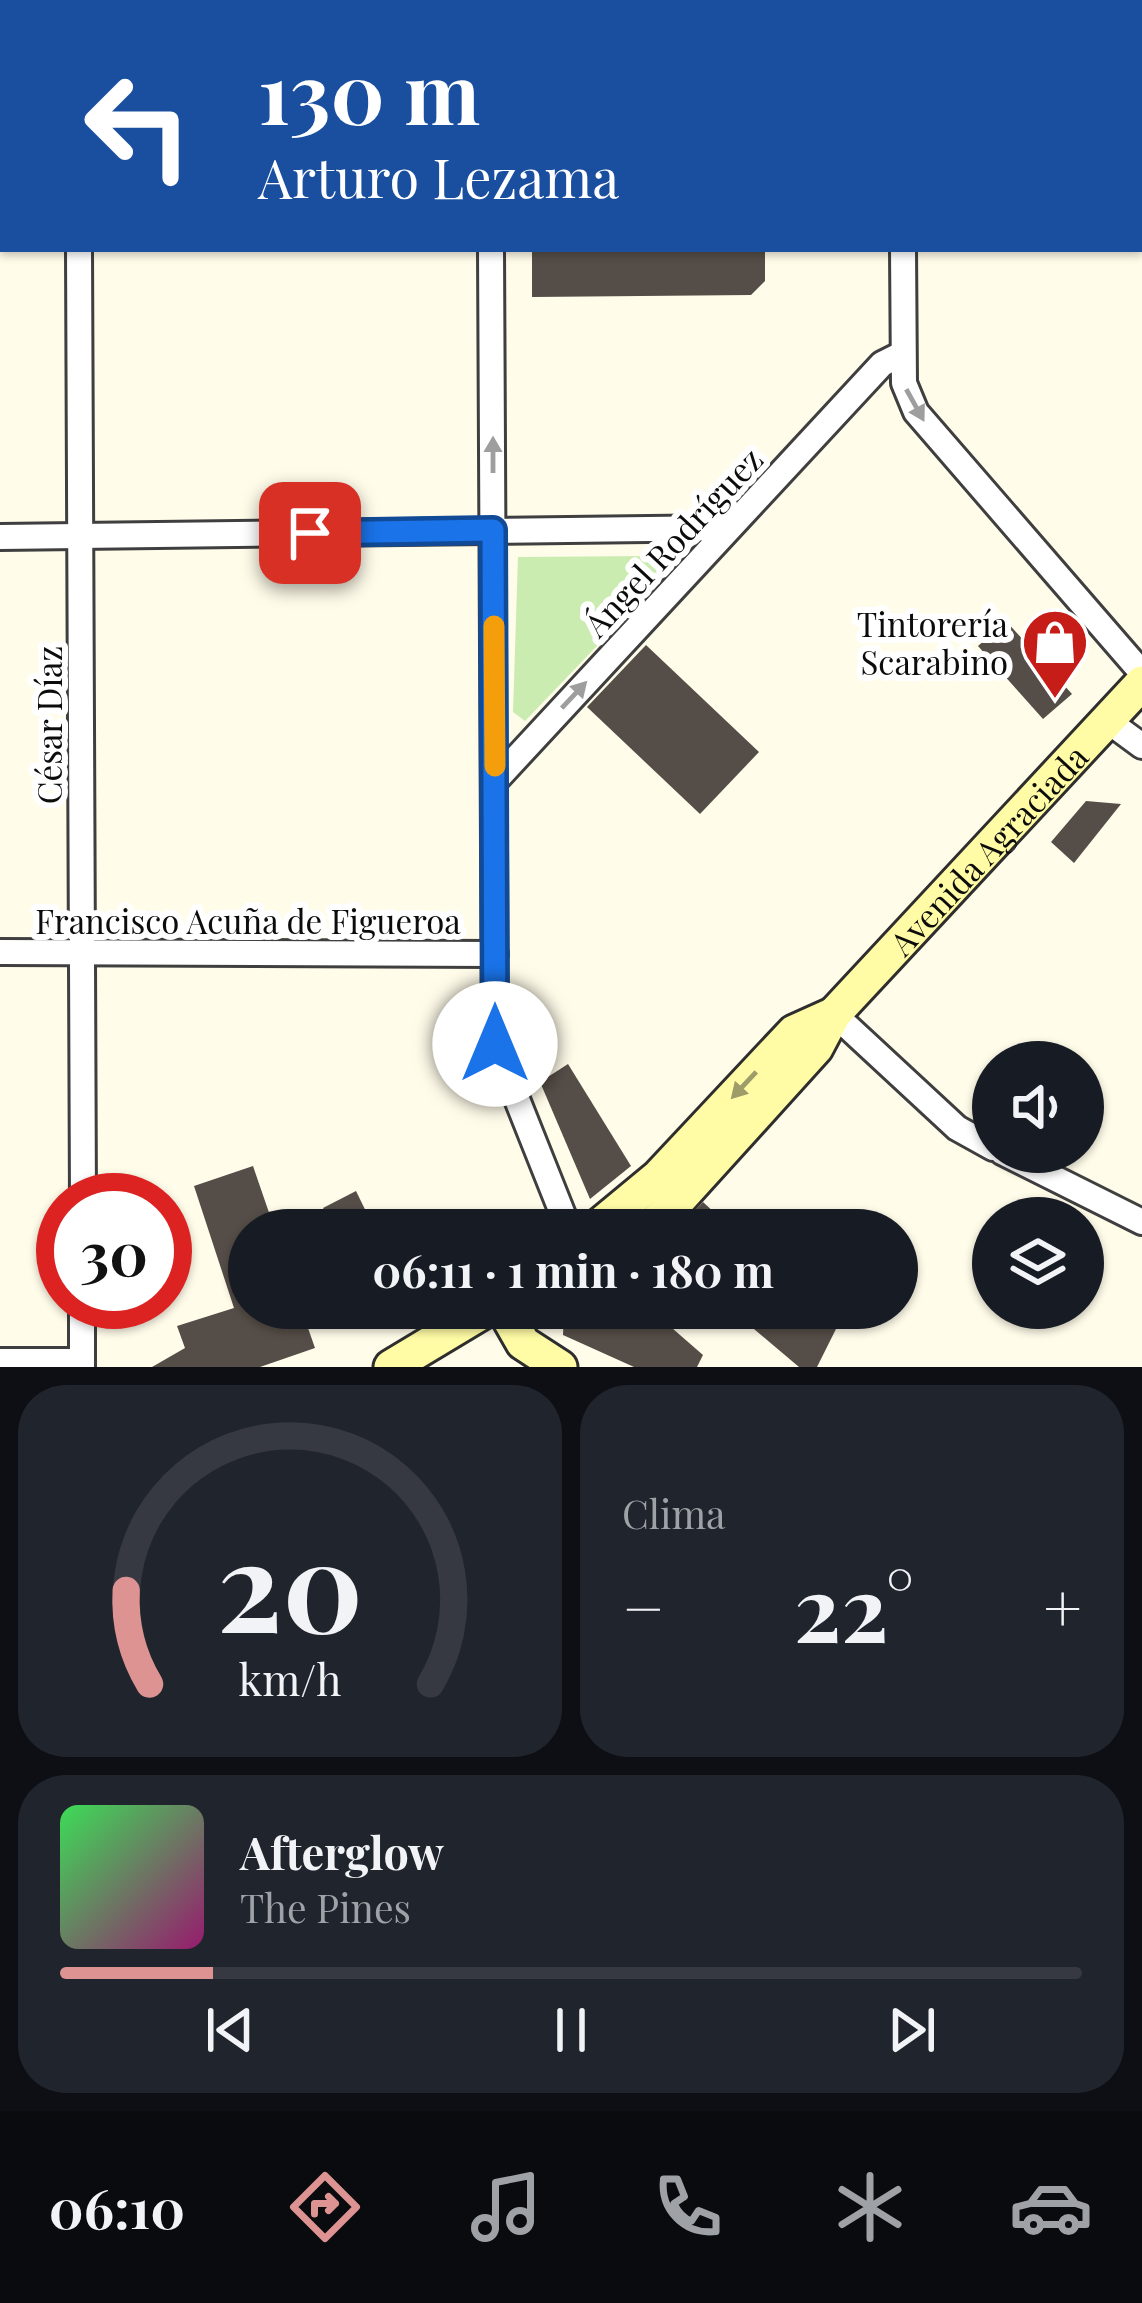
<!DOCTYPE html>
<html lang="es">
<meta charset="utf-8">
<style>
body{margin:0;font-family:"Playfair Display",serif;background:#20242c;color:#f1f3f6;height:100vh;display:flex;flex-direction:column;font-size:45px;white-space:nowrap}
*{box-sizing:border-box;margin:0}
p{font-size:39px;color:#9ea1a6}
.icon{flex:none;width:66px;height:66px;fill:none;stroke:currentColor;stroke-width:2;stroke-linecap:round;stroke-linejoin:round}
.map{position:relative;height:1367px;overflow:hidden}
.side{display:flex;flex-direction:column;gap:18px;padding:18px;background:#0d0f14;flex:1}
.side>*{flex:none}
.guide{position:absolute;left:0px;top:0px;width:1143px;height:252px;box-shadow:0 3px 9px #0004;background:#1a4fa0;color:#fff;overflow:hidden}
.controls{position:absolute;left:972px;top:1041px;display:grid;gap:24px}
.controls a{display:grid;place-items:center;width:132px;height:132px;border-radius:50%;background:#171b24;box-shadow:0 3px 9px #0004;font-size:60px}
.speed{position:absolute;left:36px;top:1173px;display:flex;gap:24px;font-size:60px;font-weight:700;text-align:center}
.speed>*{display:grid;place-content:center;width:156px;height:156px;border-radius:50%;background:#171b24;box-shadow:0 3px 9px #0004;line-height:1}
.speed .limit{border:18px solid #d22;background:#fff;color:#111}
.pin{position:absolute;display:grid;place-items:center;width:102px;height:102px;color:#fff;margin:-51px;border-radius:24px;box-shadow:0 6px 18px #0006}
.me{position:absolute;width:132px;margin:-66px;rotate:0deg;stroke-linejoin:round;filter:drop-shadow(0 0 9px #0008)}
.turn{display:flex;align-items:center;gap:42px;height:252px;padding:0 60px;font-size:54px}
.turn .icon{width:156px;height:156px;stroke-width:2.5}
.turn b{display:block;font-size:84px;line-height:102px}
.big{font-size:90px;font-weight:700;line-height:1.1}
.side .widget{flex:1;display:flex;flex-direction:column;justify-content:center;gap:18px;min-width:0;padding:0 42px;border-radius:48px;background:#20242c}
.side .dial{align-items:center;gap:0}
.dial svg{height:312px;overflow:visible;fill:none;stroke:#363941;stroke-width:7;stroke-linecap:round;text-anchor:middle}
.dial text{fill:#f1f3f6;stroke:none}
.song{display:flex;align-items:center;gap:36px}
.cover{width:144px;height:144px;border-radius:18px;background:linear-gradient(135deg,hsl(130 70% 55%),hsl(320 70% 35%))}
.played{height:12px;border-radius:6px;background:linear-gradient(90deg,#de9393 15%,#363941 15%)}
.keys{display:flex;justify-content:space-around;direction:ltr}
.heat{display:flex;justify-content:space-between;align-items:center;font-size:66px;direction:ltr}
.side .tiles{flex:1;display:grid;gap:18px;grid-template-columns:1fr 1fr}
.widget:last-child{grid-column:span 2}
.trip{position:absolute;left:228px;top:1209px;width:690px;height:120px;border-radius:60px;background:#171b24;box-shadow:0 3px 9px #0004;font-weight:700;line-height:120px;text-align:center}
.tabs{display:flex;height:192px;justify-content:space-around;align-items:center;background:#090b0e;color:#9ea1a6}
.tabs .icon{width:84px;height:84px}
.tabs .current{color:#de9393}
.tabs b{font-size:54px;color:#f1f3f6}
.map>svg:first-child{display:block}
.green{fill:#cbecb1}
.building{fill:#554d47}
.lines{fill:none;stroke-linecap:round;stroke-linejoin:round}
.street-casing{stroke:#3f3f3f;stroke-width:30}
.secondary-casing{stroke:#2e2e2e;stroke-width:39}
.street{stroke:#fff;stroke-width:24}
.secondary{stroke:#fffca5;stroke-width:33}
.oneway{fill:#9e9e9e}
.oneway2{fill:#9e9c68}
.route-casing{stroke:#114b97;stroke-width:30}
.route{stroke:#1a73e8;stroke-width:21}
.slow{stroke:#f59e0b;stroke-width:21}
.labels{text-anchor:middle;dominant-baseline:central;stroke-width:12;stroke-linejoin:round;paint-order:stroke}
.street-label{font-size:33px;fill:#0c0c0c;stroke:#fff}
.poi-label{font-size:33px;fill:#0c0c0c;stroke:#fff;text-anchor:end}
</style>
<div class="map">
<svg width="1142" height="1367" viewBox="0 0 1142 1367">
<rect width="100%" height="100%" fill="#fffcea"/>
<path class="green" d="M652,556L663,564V577L525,721L513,712L518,557Z"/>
<g class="building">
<path d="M532,249H765V281L751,295L532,297Z"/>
<path d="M1006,621L1072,694L1043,719L978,646Z"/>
<path d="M646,645L759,752L700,814L587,707Z"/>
<path d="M1086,801L1121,804L1074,863L1051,842Z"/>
<path d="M568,1064L631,1166L590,1199L540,1082Z"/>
<path d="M253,1166L275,1230H249V1308H301L315,1348L260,1367H152L185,1348L177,1326L234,1308L194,1186Z"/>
<path d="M356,1191L375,1230H334L323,1208Z"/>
<path d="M703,1202L733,1230H677Z"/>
<path d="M572,1308H649L703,1355L697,1367H634L563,1335L564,1312Z"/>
<path d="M729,1308H816L837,1327L817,1367H799Z"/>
</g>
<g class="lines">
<defs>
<g id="street">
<path d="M78,0V3"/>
<path d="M492,3V0"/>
<path d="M905,3V0"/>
<path d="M1140,114H1142"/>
<path d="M0,122H3"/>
<path d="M79,249L83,1200"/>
<path d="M491,249L495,1044L569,1230"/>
<path d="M903,249L904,383L916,412L1142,673"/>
<path d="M0,537L729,528"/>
<path d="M1108,721L1142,746"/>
<path d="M495,781L882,364L902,354"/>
<path d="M0,952L495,954"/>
<path d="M834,1014L957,1128L993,1148"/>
<path d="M1002,1152L1142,1222"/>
<path d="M0,1361H82"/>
<path d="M82,1367V1302"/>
</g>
<g id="secondary">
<path d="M594,1230L658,1177L794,1032L834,1014"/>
<path id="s1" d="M646,1230L672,1207L816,1048L834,1014L1142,683"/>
<path d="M503,1308L523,1343L560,1367"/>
<path d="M391,1367L489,1308"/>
</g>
</defs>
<use href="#street" class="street-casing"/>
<use href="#secondary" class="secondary-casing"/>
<use href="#street" class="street"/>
<use href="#secondary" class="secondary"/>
</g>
<defs><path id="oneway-solid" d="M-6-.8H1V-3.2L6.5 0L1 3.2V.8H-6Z" transform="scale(3)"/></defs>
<g class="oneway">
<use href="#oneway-solid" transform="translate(915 405) rotate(61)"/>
<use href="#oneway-solid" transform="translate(493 455) rotate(-90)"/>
<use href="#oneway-solid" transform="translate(574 695) rotate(-47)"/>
</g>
<use class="oneway2" href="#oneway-solid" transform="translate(744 1085) rotate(133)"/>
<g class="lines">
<defs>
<path id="route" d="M310,533L493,530L495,1044"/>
</defs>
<use href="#route" class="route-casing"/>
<use href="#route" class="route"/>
<path class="slow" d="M494,626L495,766"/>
</g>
<defs>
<symbol id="shop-pin" viewBox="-11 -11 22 30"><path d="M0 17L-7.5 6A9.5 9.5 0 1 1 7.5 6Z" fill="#c61d19" stroke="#fff"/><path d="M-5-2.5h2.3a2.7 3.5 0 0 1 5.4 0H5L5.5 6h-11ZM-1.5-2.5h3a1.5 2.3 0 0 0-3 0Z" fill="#fff"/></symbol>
</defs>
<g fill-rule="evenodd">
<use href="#shop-pin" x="1017" y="604" width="76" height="104"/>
</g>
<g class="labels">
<g class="street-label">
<text transform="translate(672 541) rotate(-47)">Ángel Rodríguez</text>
<text transform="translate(48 725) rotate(-90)">César Díaz</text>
<text stroke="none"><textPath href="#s1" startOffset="513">Avenida Agraciada</textPath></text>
<text x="248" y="920">Francisco Acuña de Figueroa</text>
</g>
<g class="poi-label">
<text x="1008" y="623">Tintorería<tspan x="1008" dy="38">Scarabino</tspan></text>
</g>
</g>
</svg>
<div class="controls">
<a><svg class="icon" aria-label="sound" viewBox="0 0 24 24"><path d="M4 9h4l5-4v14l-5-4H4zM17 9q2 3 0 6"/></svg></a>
<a><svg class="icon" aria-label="layers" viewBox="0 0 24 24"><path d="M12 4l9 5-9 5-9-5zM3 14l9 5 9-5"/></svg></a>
</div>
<div class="speed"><div class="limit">30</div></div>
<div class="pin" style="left:310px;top:533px;background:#d93025"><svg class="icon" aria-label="arrive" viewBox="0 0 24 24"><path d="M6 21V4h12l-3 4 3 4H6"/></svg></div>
<svg class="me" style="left:495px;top:1044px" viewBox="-20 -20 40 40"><circle r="19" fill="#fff"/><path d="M0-13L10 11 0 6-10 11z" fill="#1a73e8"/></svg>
<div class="trip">06:11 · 1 min · 180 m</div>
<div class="guide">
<div class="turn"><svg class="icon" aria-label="left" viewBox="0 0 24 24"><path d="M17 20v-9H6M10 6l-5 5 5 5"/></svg><div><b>130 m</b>Arturo Lezama</div></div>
</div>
</div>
<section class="side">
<div class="tiles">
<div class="widget dial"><svg viewBox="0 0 100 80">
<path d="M14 69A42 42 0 1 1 86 69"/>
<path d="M14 69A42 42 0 0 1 8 45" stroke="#de9393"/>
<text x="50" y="56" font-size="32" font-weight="700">20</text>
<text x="50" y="72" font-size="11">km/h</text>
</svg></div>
<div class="widget"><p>Clima</p>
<div class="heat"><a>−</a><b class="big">22°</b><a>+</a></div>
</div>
<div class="widget">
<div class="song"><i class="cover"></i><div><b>Afterglow</b><p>The Pines</p></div></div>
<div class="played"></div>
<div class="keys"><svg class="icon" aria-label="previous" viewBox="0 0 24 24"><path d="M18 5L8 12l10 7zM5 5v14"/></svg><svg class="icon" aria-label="pause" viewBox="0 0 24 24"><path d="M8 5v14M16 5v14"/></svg><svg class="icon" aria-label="next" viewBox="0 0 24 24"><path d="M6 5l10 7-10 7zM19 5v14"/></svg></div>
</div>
</div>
</section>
<nav class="tabs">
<b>06:10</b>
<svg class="icon current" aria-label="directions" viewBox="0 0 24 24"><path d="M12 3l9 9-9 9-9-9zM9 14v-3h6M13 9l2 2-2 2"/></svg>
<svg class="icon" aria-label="music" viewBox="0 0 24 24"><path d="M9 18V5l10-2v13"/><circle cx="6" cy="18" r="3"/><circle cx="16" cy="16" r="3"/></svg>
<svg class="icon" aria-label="phone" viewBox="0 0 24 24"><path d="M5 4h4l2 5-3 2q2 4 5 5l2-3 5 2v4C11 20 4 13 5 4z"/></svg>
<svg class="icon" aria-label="climate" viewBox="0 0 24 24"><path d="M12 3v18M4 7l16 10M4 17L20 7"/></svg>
<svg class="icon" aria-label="car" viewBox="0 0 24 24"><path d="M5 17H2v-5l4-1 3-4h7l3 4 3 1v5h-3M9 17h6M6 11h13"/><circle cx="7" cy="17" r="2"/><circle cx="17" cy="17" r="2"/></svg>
</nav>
